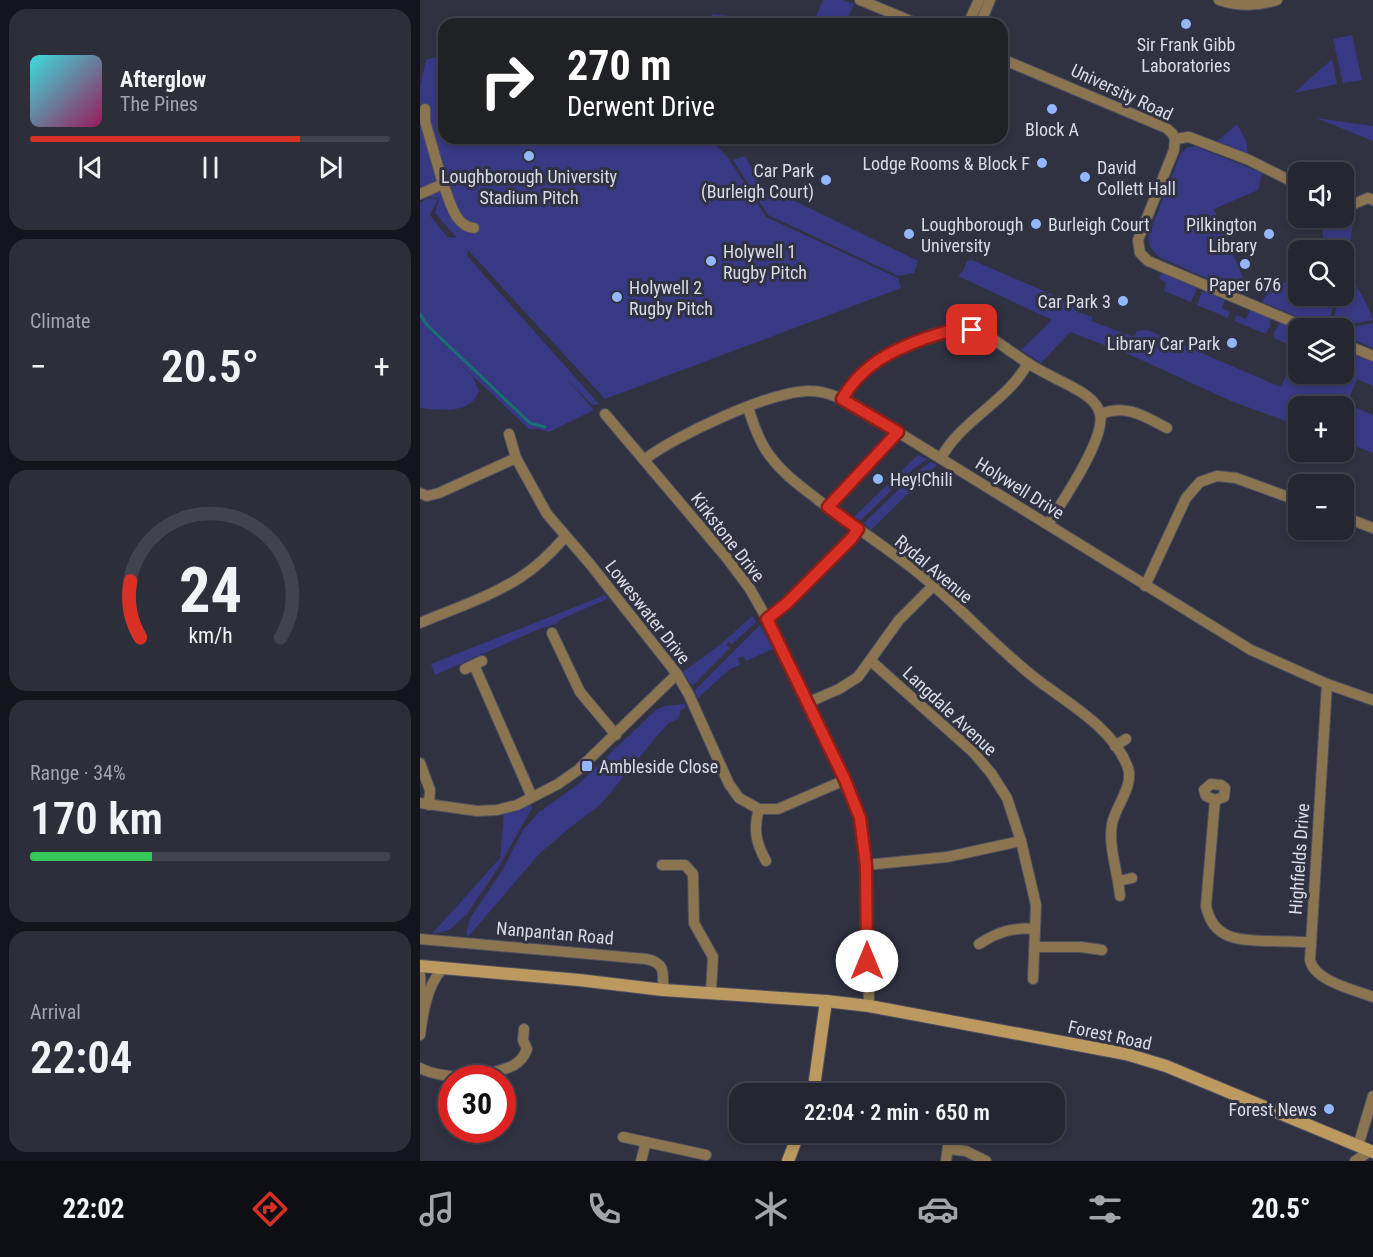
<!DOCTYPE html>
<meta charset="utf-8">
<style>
body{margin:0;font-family:"Roboto Condensed",sans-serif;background:#2c2e3a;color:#f1f3f6;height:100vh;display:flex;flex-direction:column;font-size:22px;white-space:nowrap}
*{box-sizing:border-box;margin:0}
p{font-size:20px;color:#a3a5ac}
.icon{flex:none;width:33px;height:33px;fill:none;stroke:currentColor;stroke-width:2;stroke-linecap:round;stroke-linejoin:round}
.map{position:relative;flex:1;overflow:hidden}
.details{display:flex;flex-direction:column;gap:9px;padding:9px;background:#14151c;width:420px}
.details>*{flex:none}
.banner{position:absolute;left:18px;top:18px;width:570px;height:126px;border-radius:18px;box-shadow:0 3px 9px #0003,0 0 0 2px #41434d;background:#202124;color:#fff;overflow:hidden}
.tools{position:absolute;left:868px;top:162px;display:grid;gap:12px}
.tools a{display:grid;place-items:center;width:66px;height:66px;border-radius:12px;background:#242632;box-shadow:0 3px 9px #0003,0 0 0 2px #41434d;font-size:30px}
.speed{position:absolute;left:18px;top:1065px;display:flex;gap:12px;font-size:30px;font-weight:700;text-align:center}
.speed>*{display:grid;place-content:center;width:78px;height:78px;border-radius:50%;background:#242632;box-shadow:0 3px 9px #0003,0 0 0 2px #41434d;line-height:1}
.speed .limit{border:9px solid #d22;background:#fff;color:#111}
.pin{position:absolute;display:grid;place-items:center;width:51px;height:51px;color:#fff;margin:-26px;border-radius:12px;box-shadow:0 3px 9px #0006}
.me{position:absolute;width:66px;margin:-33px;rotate:0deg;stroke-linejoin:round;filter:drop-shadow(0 0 4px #0008)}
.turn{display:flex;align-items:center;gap:21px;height:126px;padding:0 30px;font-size:27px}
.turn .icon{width:78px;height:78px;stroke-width:2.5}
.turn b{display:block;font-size:42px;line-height:51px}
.big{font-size:45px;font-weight:600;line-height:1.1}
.details .card{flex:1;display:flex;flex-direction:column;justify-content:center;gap:9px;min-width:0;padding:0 21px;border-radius:18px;background:#2c2e3a}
.details .dial{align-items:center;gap:0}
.dial svg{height:156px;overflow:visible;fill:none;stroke:#41434d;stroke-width:7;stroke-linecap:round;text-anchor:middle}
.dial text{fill:#f1f3f6;stroke:none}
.song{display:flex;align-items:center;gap:18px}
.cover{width:72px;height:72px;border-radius:9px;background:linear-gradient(135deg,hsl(180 70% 55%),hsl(330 70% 35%))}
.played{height:6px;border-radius:3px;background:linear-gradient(90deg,#d93025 75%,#41434d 75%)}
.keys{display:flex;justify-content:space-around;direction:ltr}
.heat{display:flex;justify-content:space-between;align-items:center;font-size:33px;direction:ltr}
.charge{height:9px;border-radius:4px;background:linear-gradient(90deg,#34c759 34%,#41434d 0)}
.trip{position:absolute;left:309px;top:1083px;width:336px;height:60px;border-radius:18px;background:#242632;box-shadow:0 3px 9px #0003,0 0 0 2px #41434d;font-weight:600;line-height:60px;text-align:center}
.dock{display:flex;height:96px;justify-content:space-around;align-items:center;background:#0e0f14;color:#a3a5ac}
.dock .icon{width:42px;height:42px}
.dock .active{color:#d93025}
.dock b{font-size:27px;color:#f1f3f6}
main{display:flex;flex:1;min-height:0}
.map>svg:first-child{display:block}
.green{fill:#383984}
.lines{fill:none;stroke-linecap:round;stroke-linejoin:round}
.stream{stroke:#1a6f73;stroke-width:3}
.street-casing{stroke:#4e5060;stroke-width:12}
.secondary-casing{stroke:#4e5060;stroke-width:14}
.street{stroke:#8b7551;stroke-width:10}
.secondary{stroke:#bc9a5f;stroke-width:12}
.route-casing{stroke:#8d1f18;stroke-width:15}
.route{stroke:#d93025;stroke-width:10}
.poi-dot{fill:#93b7fd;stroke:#303242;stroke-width:2}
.labels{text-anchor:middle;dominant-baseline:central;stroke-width:6;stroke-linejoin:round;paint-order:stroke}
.poi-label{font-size:18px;fill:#d9dbe6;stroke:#303242;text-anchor:start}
.street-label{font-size:18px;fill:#d9dbe6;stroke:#303242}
</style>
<main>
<section class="details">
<div class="card">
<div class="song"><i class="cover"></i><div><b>Afterglow</b><p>The Pines</p></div></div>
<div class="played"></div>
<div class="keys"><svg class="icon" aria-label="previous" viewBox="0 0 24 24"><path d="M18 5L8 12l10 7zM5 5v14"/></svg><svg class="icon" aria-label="pause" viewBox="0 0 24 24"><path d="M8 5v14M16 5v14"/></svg><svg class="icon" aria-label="next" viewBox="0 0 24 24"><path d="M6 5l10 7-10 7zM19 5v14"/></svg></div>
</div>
<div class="card"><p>Climate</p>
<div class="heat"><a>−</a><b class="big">20.5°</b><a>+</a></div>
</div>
<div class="card dial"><svg viewBox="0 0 100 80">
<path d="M14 69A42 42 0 1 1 86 69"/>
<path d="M14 69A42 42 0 0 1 9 40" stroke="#d93025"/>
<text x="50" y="56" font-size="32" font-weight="700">24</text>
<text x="50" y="72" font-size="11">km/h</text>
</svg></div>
<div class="card"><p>Range · 34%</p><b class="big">170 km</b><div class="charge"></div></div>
<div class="card"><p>Arrival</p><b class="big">22:04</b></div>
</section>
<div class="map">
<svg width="953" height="1161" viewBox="0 0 953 1161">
<rect width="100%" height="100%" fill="#303242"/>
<g class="green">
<path d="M403,0H423L434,4L425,24H393Z"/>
<path d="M292,14L344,20L343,24H291Z"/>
<path d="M932,35L942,80L923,83L913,39Z"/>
<path d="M24,54V138H278L297,146L309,159L346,217L478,278L481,288L185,399L48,250L47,256L179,404L172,405L146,378L174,410L129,432L119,429H109L37,361L53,377L59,391C50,415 21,410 0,408V203L7,198L18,199L10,215L27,237L37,238L15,213L19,198L0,196V87L6,60Z"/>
<path d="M912,59L917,84L874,93Z"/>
<path d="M896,118L953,126V141Z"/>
<path d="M817,124L826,141L828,154L794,144Z"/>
<path d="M775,146L842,173L838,190L794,209L824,280L823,283L809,288L739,257L731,248L728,237L760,155L766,148Z"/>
<path d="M325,156L340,184L498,261L494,273L479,276L348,215L313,160Z"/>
<path d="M927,217L933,220L927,270L924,280V250H905L902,228Z"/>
<path d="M552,260L651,303L657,312L673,317L671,321L714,337L717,331L728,330L861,387L878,349L854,338V332L862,320L879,328V374H924V347L953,359V386L937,379L927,404L953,415V453L924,442V406H879V426L811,401L715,357L650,332L621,363L601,350L632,320L538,276L543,271L547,261Z"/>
<path d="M742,273H745L775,286L776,291L771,302L744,291L746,283L739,278Z"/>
<path d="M879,276V296H918L905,328L842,302L850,289Z"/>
<path d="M928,277C937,283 950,309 953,320L910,328L921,296H924V287Z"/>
<path d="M787,291L805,300L802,308L810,312L808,318L777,305L782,292Z"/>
<path d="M830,310L842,313L850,319V326L846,334L814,321L817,315L826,319Z"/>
<path d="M953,323V348L924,336V329Z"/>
<path d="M498,455L507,459L493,469L441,520L435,518V516Z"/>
<path d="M510,462L517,465L451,530L444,523L497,472Z"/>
<path d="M185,595L187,599L139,620L136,624L119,629L15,675L11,664Z"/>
<path d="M332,616L336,622L312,644L309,642L306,645L310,648L272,686L263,672L301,644Z"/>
<path d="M340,625L353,649L326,661L323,656L318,658L320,665L310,669L278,698L275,690Z"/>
<path d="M265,704L266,707L260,711L258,719L249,723L236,737L181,804L152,826L120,853L48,937L46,933L50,918L82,871L103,830L119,812L157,785L236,710L245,706Z"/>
<path d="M111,803L112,808L77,870L46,915L29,930L12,934L80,858L84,814Z"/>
</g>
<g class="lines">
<path class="stream" d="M0,314L7,325L110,423L125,427"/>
<defs>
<g id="street">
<path d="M440,0L498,24"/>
<path d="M799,0C817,6 838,6 857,0"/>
<path d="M548,24L559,0"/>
<path d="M560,24L570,0"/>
<path d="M582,59L746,128L752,133L755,139L754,150L718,240L720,253L728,261L887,328"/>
<path d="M5,109V121L23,184"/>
<path d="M755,139L769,137L829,160L879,185"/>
<path d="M0,194L23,184C30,200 34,226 54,228"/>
<path d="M924,208L948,198L953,200"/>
<path d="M895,218H904"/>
<path d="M924,344L953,356"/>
<path d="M422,399C428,388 435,378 444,370C466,351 529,322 557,331C572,336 583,347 596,355C607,363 619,370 631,376C647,385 676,395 680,414C686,438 642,502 628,524"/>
<path d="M328,407C333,424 339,442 350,456C364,475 383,488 401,502C432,525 466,547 496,571C538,604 573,645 615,678C647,703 694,728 708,768C714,786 695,807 692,824C688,847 698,872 700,896"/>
<path d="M185,414L306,557L330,589L347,619L425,780L440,818L443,832L446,865L449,1006"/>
<path d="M681,414C706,404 724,416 747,428"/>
<path d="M89,434L96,458L127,514L170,564L257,674L269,695L309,784L319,798L339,809H358L425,780"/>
<path d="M521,458C541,420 588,401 608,363"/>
<path d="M224,460C254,436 353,390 390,391C410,391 426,401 442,410L831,650L907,684L953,700"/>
<path d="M0,493L7,496L19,493L96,458"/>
<path d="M408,507L478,432"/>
<path d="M924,517L953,528"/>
<path d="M725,586L766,498L780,482L797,476L816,478L879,501"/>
<path d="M347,619L367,603L427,543L438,529"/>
<path d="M0,623C33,609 70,597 101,577C118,566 132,552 145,537"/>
<path d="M132,633L160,692L196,735"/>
<path d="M451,661L553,752L571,773L587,798L601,841L616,905L613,979"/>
<path d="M54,665L112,797"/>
<path d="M45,669L62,661"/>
<path d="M907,684L890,960C894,981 935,990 953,997"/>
<path d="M387,703L419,689L438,677L479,620L513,586"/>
<path d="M695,746L706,739"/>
<path d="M0,763L10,790L9,805"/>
<path d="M791,784L801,785L805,788L804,797L795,800L786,796L784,790Z"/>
<path d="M795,800L786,906C793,940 819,940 848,941C862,941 876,942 890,942"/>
<path d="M0,803L57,811L77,810L97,805L138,784L158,770L257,674"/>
<path d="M339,809C333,829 336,843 346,861"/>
<path d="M242,865H265L273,874L274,923L293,957L291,992"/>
<path d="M446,865L527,857L601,841"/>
<path d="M699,881L712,878"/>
<path d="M0,939L226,959C246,963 243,973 243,990"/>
<path d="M559,944C578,932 592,927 615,929"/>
<path d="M615,947H661L682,950"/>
<path d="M0,975L2,1002"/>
<path d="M0,1035C3,1012 7,986 22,969"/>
<path d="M0,1068C17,1077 36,1076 55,1078"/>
<path d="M56,1078C75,1069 99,1072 107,1049L103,1040L104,1029"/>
<path d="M203,1137L286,1155"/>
<path d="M938,1146L953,1096"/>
<path d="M528,1149L546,1151L566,1161"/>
<path d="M221,1161L226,1142"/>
<path d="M526,1161L530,1132"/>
<path d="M935,1161L950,1151"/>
</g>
<g id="secondary">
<path d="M0,966L159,980L243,990L406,1001L449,1006L706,1054L746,1066L953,1152"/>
<path d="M393,1094L406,1001"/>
<path d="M368,1161L379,1132"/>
</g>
</defs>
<use href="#street" class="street-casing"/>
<use href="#secondary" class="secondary-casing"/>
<use href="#street" class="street"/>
<use href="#secondary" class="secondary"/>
</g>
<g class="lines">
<defs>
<path id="route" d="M447,961L446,865L440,818L425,780L347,619L367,603L431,539L438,529L408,507L478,432L422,399C442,365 470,351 506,338C522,333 535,328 552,330"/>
</defs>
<use href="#route" class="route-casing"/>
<use href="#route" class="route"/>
</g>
<g class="poi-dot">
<circle cx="766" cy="24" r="6"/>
<circle cx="632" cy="109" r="6"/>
<circle cx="109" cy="156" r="6"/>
<circle cx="622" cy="163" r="6"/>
<circle cx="665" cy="177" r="6"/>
<circle cx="406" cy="180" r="6"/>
<circle cx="616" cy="224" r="6"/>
<circle cx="489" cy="234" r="6"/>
<circle cx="849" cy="234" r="6"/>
<circle cx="291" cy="261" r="6"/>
<circle cx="825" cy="264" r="6"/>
<circle cx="197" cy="297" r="6"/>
<circle cx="703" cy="301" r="6"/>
<circle cx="812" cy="343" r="6"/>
<circle cx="458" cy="479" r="6"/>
<rect x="161" y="760" width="12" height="12" rx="3"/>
<circle cx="909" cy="1109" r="6"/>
</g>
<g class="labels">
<g class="poi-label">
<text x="766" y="44" text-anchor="middle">Sir Frank Gibb<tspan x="766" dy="21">Laboratories</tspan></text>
<text x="632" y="129" text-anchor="middle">Block A</text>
<text x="610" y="163" text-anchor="end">Lodge Rooms &amp; Block F</text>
<text x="677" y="167">David<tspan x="677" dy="21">Collett Hall</tspan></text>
<text x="394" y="170" text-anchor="end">Car Park<tspan x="394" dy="21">(Burleigh Court)</tspan></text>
<text x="109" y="176" text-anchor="middle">Loughborough University<tspan x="109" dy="21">Stadium Pitch</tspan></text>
<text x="501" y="224">Loughborough<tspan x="501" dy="21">University</tspan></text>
<text x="628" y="224">Burleigh Court</text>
<text x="837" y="224" text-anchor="end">Pilkington<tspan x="837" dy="21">Library</tspan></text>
<text x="303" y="251">Holywell 1<tspan x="303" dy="21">Rugby Pitch</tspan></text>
<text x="825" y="284" text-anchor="middle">Paper 676</text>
<text x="209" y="287">Holywell 2<tspan x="209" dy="21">Rugby Pitch</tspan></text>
<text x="691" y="301" text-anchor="end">Car Park 3</text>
<text x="800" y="343" text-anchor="end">Library Car Park</text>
<text x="470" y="479">Hey!Chili</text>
<text x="179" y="766">Ambleside Close</text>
<text x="897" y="1109" text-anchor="end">Forest News</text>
</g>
<g class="street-label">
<text transform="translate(702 92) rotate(25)">University Road</text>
<text transform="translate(600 488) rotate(32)">Holywell Drive</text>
<text transform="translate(308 537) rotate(52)">Kirkstone Drive</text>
<text transform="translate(514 569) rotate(40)">Rydal Avenue</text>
<text transform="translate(228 612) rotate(52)">Loweswater Drive</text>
<text transform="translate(530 711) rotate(43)">Langdale Avenue</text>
<text transform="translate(879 859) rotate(-86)">Highfields Drive</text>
<text transform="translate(135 933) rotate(5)">Nanpantan Road</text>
<text transform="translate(690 1035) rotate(12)">Forest Road</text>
</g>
</g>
</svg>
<div class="tools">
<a><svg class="icon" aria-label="sound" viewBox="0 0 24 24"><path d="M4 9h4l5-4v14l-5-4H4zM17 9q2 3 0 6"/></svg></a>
<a><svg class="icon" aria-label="search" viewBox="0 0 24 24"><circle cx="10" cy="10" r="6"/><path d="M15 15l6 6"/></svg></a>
<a><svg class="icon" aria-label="layers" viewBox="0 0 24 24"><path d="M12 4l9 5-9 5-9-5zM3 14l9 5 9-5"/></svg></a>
<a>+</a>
<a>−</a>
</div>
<div class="speed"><div class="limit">30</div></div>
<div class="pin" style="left:552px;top:330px;background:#d93025"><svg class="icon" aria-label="arrive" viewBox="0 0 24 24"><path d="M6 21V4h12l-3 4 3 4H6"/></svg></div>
<svg class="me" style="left:447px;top:961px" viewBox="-20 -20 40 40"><circle r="19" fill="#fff"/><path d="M0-13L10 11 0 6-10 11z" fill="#d93025"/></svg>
<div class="trip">22:04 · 2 min · 650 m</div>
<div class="banner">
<div class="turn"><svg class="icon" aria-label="right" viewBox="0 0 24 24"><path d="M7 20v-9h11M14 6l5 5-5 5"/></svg><div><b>270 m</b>Derwent Drive</div></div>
</div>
</div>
</main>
<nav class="dock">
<b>22:02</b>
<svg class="icon active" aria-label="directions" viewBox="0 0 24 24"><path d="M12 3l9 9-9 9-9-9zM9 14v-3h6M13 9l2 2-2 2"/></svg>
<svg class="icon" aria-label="music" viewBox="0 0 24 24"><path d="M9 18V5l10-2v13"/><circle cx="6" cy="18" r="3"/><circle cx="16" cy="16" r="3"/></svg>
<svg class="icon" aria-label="phone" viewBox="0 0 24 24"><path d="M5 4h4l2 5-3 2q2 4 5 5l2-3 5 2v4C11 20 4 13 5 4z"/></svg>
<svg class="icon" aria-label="climate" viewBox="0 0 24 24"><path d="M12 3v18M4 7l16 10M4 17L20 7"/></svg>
<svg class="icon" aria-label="car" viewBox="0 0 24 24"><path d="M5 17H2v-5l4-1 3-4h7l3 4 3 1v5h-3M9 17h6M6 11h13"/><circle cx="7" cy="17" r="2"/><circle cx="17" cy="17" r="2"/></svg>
<svg class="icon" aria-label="filters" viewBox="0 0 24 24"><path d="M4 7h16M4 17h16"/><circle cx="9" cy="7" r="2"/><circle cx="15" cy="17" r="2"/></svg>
<b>20.5°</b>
</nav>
